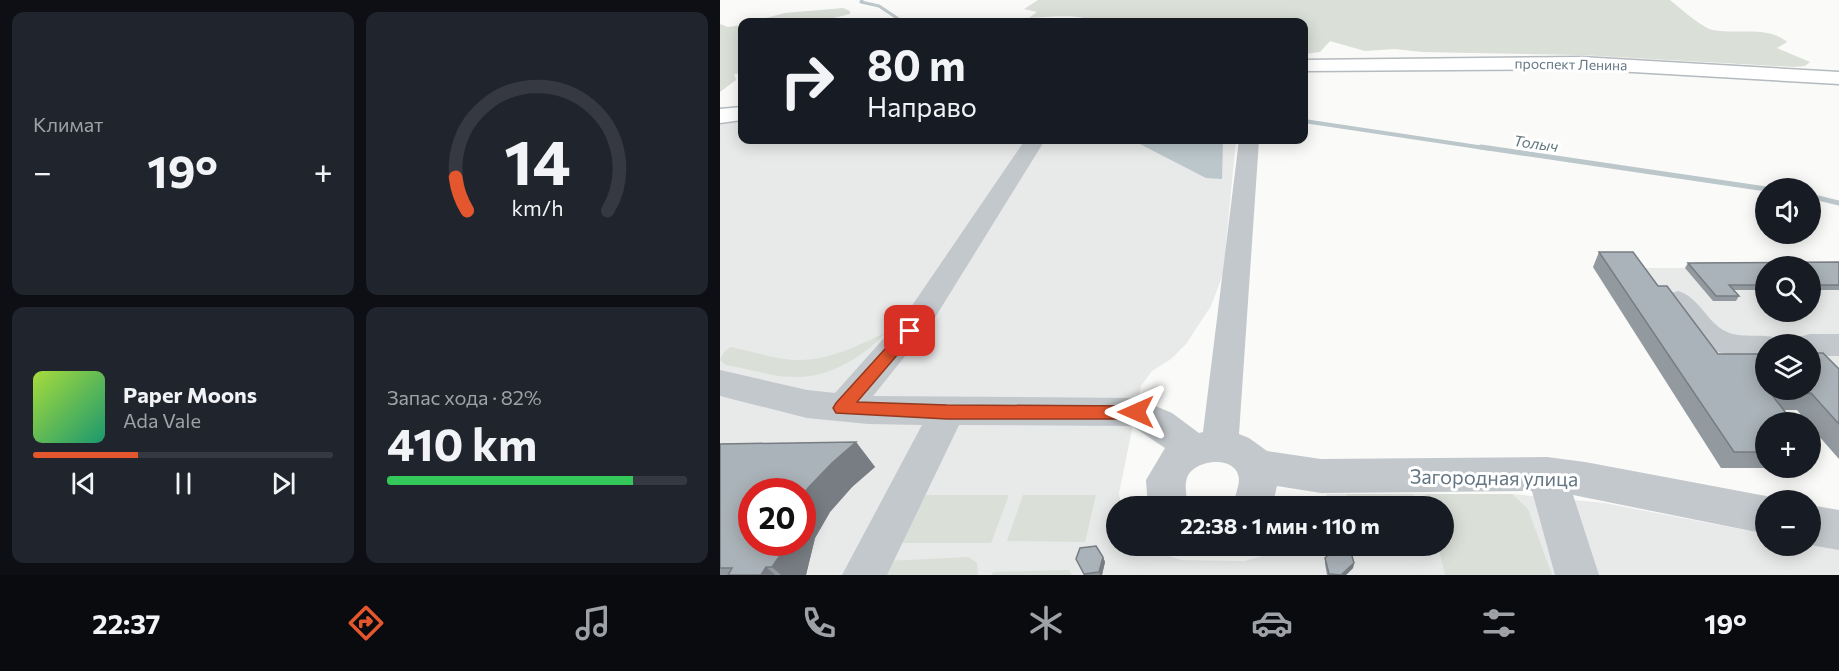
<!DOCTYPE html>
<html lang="ru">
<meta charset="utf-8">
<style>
body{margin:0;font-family:Commissioner,sans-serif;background:#20242c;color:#f1f3f6;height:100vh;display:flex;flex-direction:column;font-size:22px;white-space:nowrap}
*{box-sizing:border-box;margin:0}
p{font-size:20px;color:#9ea1a6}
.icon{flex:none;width:33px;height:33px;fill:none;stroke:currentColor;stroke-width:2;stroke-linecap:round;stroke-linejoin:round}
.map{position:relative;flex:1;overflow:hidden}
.drawer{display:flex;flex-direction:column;gap:12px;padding:12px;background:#0d0f14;width:720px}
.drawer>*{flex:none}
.top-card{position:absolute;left:18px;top:18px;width:570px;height:126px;border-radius:12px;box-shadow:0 3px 15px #0003;background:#171b24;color:#f1f3f6;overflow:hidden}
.buttons{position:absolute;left:1035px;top:178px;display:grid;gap:12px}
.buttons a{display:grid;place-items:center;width:66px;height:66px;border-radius:50%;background:#171b24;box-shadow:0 3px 15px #0003;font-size:30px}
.speed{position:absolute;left:18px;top:478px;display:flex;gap:12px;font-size:30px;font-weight:700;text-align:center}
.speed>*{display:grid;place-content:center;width:78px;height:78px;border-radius:50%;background:#171b24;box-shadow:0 3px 15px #0003;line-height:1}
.speed .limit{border:9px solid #d22;background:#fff;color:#111}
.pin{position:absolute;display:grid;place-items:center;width:51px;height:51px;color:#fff;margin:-26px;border-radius:12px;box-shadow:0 3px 9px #0006}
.me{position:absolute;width:66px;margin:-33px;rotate:270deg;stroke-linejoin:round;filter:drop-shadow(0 0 4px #0008)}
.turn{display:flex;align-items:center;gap:21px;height:126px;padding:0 30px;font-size:27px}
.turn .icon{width:78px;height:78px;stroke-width:2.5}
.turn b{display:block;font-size:42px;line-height:51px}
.big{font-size:45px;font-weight:700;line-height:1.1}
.drawer .card{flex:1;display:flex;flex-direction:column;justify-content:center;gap:9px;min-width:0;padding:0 21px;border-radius:12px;background:#20242c}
.drawer .dial{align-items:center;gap:0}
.dial svg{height:156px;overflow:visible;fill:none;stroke:#363941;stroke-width:7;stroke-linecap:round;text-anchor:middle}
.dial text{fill:#f1f3f6;stroke:none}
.song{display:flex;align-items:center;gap:18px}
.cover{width:72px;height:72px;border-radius:9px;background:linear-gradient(135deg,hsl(80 70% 55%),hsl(160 70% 35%))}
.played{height:6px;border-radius:3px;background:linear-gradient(90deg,#e4572e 35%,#363941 35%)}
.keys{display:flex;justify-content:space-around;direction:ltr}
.heat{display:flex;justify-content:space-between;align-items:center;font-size:33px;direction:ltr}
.charge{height:9px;border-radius:4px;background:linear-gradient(90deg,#34c759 82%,#363941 0)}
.drawer .tiles{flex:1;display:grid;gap:12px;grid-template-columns:repeat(2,1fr)}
.trip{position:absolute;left:386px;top:496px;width:348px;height:60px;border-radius:30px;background:#171b24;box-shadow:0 3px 15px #0003;font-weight:700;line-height:60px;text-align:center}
.dock{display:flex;height:96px;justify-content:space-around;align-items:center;background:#090b0e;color:#9ea1a6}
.dock .icon{width:42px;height:42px}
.dock .current{color:#e4572e}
.dock b{font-size:27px;color:#f1f3f6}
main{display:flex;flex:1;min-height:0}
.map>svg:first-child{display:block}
.built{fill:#e8e9e9;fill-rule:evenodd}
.green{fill:#dadfd7}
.water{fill:#bbc7cb}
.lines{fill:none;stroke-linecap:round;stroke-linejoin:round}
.stream-far2{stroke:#bbc7cb;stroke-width:3}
.stream-far1{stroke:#bbc7cb;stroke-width:4}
.stream{stroke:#bbc7cb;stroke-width:5}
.major-casing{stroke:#b5babe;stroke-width:3}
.minor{fill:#c3c8cc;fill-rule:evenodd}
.major{fill:#fff;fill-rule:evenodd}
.wall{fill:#929a9f}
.shaded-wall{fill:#777d82}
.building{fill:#aab3b9;stroke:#777d82;stroke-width:1.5}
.route{fill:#e4572e;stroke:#94391e;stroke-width:1.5}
.labels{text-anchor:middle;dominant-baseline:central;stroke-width:6;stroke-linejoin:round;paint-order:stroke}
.far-street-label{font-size:14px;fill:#657683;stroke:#fff}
.far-water-label{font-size:15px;font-style:italic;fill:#60757c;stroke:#fff}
.near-street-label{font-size:20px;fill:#657683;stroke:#fff}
</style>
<main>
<section class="drawer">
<div class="tiles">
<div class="card"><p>Климат</p>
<div class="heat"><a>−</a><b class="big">19°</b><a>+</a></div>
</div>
<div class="card dial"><svg viewBox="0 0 100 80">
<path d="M14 69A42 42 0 1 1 86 69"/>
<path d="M14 69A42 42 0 0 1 8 52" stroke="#e4572e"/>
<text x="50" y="56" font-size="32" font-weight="700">14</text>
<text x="50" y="72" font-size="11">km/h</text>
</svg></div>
<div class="card">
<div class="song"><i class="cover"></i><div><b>Paper Moons</b><p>Ada Vale</p></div></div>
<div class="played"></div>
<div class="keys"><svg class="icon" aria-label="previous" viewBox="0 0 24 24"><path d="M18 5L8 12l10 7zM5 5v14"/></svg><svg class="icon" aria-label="pause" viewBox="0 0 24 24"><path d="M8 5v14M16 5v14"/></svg><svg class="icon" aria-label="next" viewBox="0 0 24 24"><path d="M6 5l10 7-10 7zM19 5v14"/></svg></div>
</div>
<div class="card"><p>Запас хода · 82%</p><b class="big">410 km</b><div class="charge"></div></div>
</div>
</section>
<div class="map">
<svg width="1119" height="575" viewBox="0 0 1119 575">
<rect width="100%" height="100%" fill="#fafaf8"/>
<g class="built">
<path d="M22,122V140H516L503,274L491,306L466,344L451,359L432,371L421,386L399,493L401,507H396V546H419L461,560L524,561L551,554L566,546H723V507H600L607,494H792L885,503L1045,534L1046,546H1090L1091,543L1119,548V575H0V124ZM32,492H82V543H32Z"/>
<path d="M873,268H1045L1046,312H1090L1091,268H1119V459L1077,410H1038L1046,423L1001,468ZM1046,345H1090V390H1046Z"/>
</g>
<g class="green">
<path d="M318,0H950C960,8 982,28 993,30C1018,35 1047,25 1067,42L1057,48L1090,62L1085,66L1074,67L860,55L702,52L675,49L645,51L610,41L600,52L584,54V22H374C363,13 325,17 309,18L317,12L304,9Z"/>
<path d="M123,8L130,11V14L97,22H30L65,13Z"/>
<path d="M0,24L8,27L22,25V73L14,74L16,80L0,92Z"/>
<path d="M165,333C145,356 111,376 80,377C56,378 30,369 6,365L0,360L4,352L10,347C32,351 57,360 80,360C110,360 139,345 165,333Z"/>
<path d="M627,494H693L695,507H628Z"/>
<path d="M705,494H792L808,509L832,575H725L718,546H723V507H708Z"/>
<path d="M202,495H289L271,543H177Z"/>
<path d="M303,495H376L365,542L287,541Z"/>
<path d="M248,557L257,563L258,575H160L167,561Z"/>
<path d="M349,570L352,575H272L273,572Z"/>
</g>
<path class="water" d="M412,140H503L502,179L486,178Z"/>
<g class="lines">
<path class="stream-far2" d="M142,0L141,2L159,6L180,20L179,22"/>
<path class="stream-far1" d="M584,121L771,149"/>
<g class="stream">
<path d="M761,147L1046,189"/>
<path d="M1090,196L1119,203"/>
</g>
<defs>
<g id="major">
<path d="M861,57L1119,72V84L861,69L584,71V60Z"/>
<path d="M22,107V120L0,123V109Z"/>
</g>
</defs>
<use href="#major" class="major-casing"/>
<g class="minor">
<path d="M305,140H325L211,324L153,396L416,398L452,413L479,433L483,432L519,140H539L519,434L529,438L547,451L601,459L827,457L865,462L1046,496L1060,501H1046V534L853,495L879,575H835L812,491L601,493L557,486L552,507H512C514,499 519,487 519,479C517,454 473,459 467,478C464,486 467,498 468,507H428L426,480L445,448L412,426L239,425L167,575H122L202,425L148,424L87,418L0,396V370L87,390L115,393L189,310Z"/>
<path d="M958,291C979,297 986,321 1005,331C1020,339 1041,333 1057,338L1061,345H1046V357C991,357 972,347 943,301L948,294Z"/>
<path d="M1090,334H1119V356H1090V345H1074L1079,337Z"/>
<path d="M1090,505L1119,510V550L1090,545Z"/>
</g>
<use href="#major" class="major"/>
</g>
<g class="wall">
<path d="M879,252L938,286L998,354L1119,369V459L1090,426V423H1088L1077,410H1064L1046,423V468H1001L873,267Z"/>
<path d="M1119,262V290H1090V267H1046V290H1014L1019,296L1016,301H993L965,268L968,263Z"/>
<path d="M136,442L155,467L132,487L110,512L95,538L86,575H0V444Z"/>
<path d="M1090,444L1097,452L1090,459Z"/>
<path d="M383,557L385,562L382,575H364L356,559Z"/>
<path d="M605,558L634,563L633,568L626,575H607L605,564Z"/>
</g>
<g class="shaded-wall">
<path d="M136,442L155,467L132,487L110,512L95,538L86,575H61L52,567L64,543H82V497L88,488L112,463Z"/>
<path d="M383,557L385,562L382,575H380L379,572Z"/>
<path d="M634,563L633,568L626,575H621Z"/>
<path d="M46,567L55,575H41Z"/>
</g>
<g class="building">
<path d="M879,252H913L938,286H947L998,354H1046V390H1090V353H1103L1119,369V424L1091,393L1051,394L1074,423H1046V452H1014Z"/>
<path d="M1119,262V285H1090V267H1046V285H1009L1019,296H996L968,263Z"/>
<path d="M136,442L112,463L88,488L82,497V492H32V543H64L61,554L52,567H46L41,575H8L12,568H0V444Z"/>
<path d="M1090,444L1097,452H1090Z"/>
<path d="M376,546L383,557L379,572L364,574L356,559L360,548Z"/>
<path d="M615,549H630L634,563L621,575L609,574L605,558Z"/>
</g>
<path class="route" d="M190,325L195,327L197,331L195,334L137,402L227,405L416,406L422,408L424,412L422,417L416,419H227L116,413L113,408L116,403L185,327Z"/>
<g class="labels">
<g class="far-street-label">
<text transform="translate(851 64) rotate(1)">проспект Ленина</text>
</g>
<g class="far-water-label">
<text transform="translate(816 143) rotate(8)">Толыч</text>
</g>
<g class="near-street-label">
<text transform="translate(774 477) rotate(1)">Загородная улица</text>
</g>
</g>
</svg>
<div class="buttons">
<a><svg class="icon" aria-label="sound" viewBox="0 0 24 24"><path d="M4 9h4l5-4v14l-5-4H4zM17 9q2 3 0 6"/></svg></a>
<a><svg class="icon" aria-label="search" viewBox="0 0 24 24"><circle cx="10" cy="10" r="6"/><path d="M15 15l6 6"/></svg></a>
<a><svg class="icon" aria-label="layers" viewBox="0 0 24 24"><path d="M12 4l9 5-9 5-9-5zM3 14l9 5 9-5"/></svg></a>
<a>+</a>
<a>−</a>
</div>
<div class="speed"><div class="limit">20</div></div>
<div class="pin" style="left:190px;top:331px;background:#d93025"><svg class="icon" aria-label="arrive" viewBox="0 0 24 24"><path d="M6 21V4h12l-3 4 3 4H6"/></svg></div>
<svg class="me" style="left:416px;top:412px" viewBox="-20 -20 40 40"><path d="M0-17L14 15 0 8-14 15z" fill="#e4572e" stroke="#fff" stroke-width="4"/></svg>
<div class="trip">22:38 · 1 мин · 110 m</div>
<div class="top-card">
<div class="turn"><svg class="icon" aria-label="right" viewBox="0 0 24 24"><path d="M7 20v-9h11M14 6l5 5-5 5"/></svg><div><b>80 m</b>Направо</div></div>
</div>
</div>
</main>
<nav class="dock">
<b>22:37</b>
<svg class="icon current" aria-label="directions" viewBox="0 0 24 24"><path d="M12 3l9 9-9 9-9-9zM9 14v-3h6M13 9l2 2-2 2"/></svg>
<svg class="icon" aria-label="music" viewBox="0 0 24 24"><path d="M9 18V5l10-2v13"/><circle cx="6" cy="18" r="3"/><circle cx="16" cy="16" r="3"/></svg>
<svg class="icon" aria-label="phone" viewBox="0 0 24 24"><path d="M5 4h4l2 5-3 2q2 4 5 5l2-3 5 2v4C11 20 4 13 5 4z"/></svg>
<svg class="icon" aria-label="climate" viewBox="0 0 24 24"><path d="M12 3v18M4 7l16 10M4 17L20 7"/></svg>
<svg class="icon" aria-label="car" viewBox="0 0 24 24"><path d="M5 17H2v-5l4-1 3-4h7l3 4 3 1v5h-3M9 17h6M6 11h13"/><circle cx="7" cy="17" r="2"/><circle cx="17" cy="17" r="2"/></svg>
<svg class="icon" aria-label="filters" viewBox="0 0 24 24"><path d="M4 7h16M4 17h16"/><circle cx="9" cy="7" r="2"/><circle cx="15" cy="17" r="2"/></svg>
<b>19°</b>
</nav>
